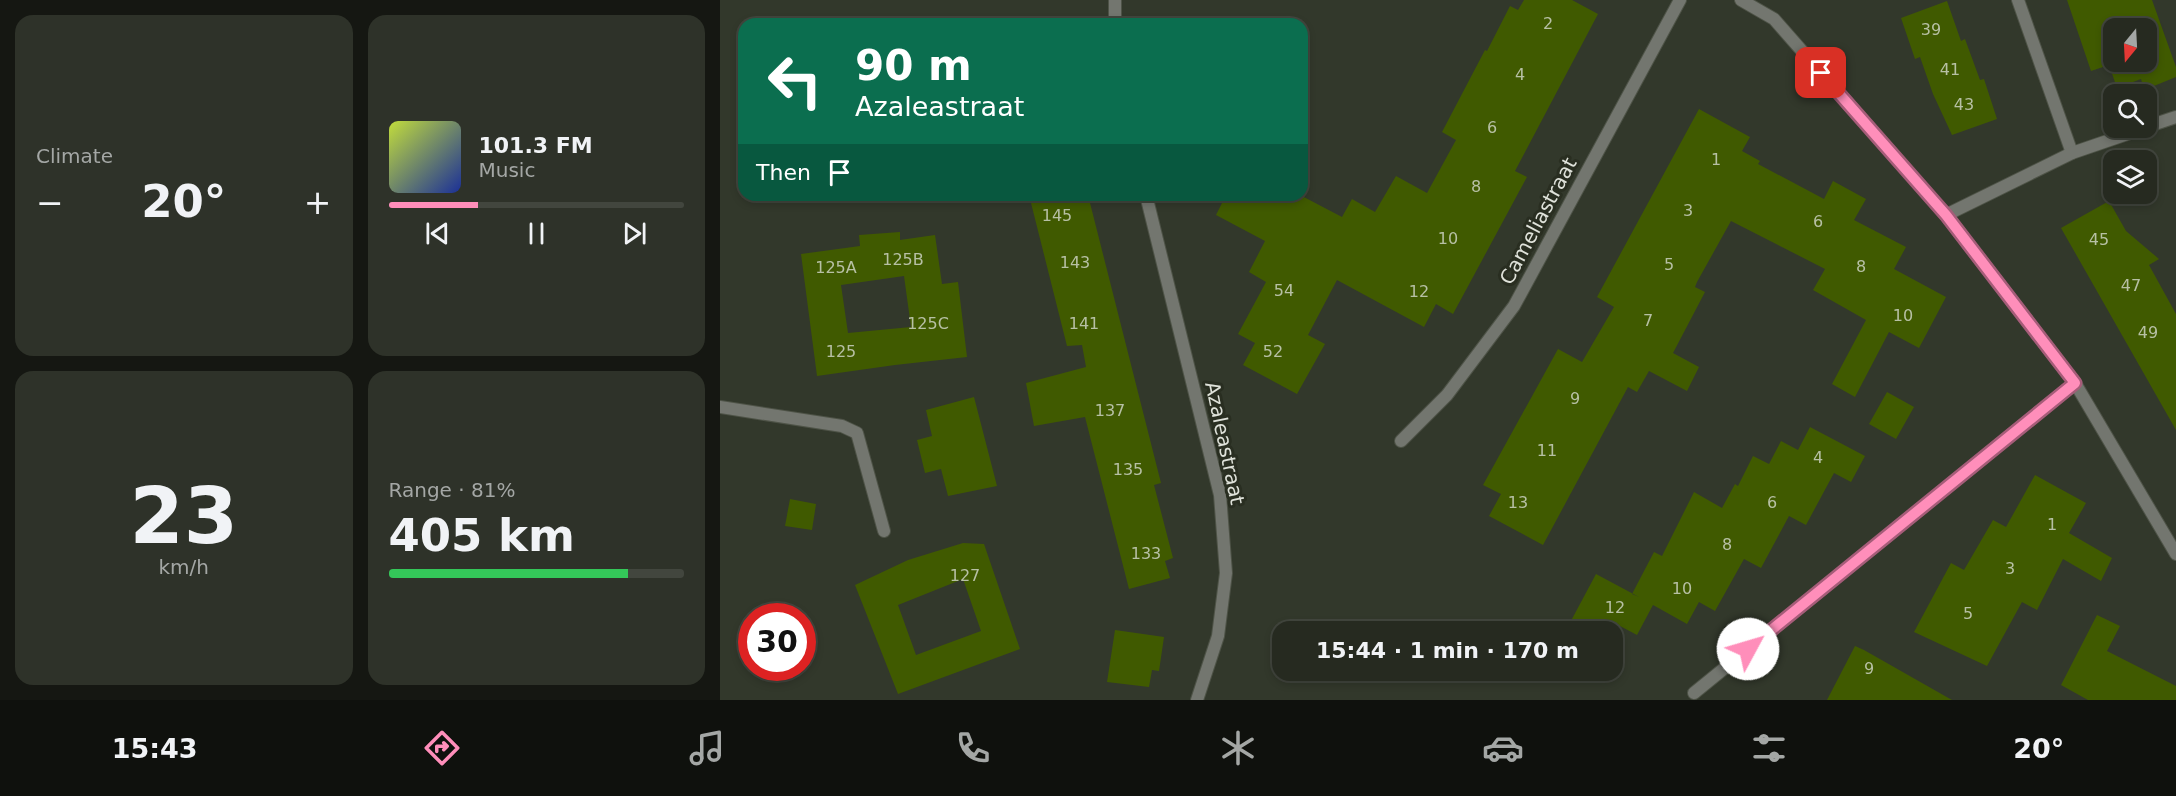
<!DOCTYPE html>
<meta charset="utf-8">
<style>
body{margin:0;font-family:"DejaVu Sans",sans-serif;background:#2e3229;color:#f1f3f6;height:100vh;display:flex;flex-direction:column;font-size:22px;white-space:nowrap}
*{box-sizing:border-box;margin:0}
p{font-size:20px;color:#a4a7a5}
.icon{flex:none;width:33px;height:33px;fill:none;stroke:currentColor;stroke-width:2;stroke-linecap:round;stroke-linejoin:round}
.map{position:relative;flex:1;overflow:hidden}
.drawer{display:flex;flex-direction:column;gap:15px;padding:15px;background:#151712;width:720px}
.drawer>*{flex:none}
.guide{position:absolute;left:18px;top:18px;width:570px;height:183px;border-radius:18px;box-shadow:0 3px 9px #0003,0 0 0 2px #42463e;background:#0b6e4f;color:#fff;overflow:hidden}
.needle{width:39px;rotate:198deg}
.buttons{position:absolute;left:1383px;top:18px;display:grid;gap:12px}
.buttons a{display:grid;place-items:center;width:54px;height:54px;border-radius:12px;background:#262a20;box-shadow:0 3px 9px #0003,0 0 0 2px #42463e;font-size:30px}
.speed{position:absolute;left:18px;top:603px;display:flex;gap:12px;font-size:30px;font-weight:700;text-align:center}
.speed>*{display:grid;place-content:center;width:78px;height:78px;border-radius:50%;background:#262a20;box-shadow:0 3px 9px #0003,0 0 0 2px #42463e;line-height:1}
.speed .limit{border:9px solid #d22;background:#fff;color:#111}
.pin{position:absolute;display:grid;place-items:center;width:51px;height:51px;color:#fff;margin:-26px;border-radius:12px;box-shadow:0 3px 9px #0006}
.me{position:absolute;width:66px;margin:-33px;rotate:51deg;stroke-linejoin:round;filter:drop-shadow(0 0 4px #0008)}
.turn{display:flex;align-items:center;gap:21px;height:126px;padding:0 18px;font-size:27px}
.turn .icon{width:78px;height:78px;stroke-width:2.5}
.turn b{display:block;font-size:42px;line-height:51px}
.then{display:flex;align-items:center;height:57px;padding:0 18px;background:#0003;gap:12px;font-size:22px}
.big{font-size:45px;font-weight:700;line-height:1.1}
.drawer .card{flex:1;display:flex;flex-direction:column;justify-content:center;gap:9px;min-width:0;padding:0 21px;border-radius:18px;background:#2e3229}
.drawer .dial{align-items:center;gap:0}
.dial b{font-size:78px;line-height:1}
.song{display:flex;align-items:center;gap:18px}
.cover{width:72px;height:72px;border-radius:9px;background:linear-gradient(135deg,hsl(70 70% 55%),hsl(230 70% 35%))}
.played{height:6px;border-radius:3px;background:linear-gradient(90deg,#ff8eba 30%,#42463e 30%)}
.keys{display:flex;justify-content:space-around;direction:ltr}
.heat{display:flex;justify-content:space-between;align-items:center;font-size:33px;direction:ltr}
.charge{height:9px;border-radius:4px;background:linear-gradient(90deg,#34c759 81%,#42463e 0)}
.drawer .tiles{flex:1;display:grid;gap:15px;grid-template-columns:repeat(2,1fr)}
.trip{position:absolute;left:552px;top:621px;width:351px;height:60px;border-radius:18px;background:#262a20;box-shadow:0 3px 9px #0003,0 0 0 2px #42463e;font-weight:700;line-height:60px;text-align:center}
.dock{display:flex;height:96px;justify-content:space-around;align-items:center;background:#0f110d;color:#a4a7a5}
.dock .icon{width:42px;height:42px}
.dock .selected{color:#ff8eba}
.dock b{font-size:27px;color:#f1f3f6}
main{display:flex;flex:1;min-height:0}
.map>svg:first-child{display:block}
.building{fill:#405a00;fill-rule:evenodd}
.lines{fill:none;stroke-linecap:round;stroke-linejoin:round}
.street-casing{stroke:#4e5347;stroke-width:14}
.street{stroke:#73766f;stroke-width:12}
.route-casing{stroke:#a65c79;stroke-width:15}
.route{stroke:#ff8eba;stroke-width:10}
.labels{text-anchor:middle;dominant-baseline:central;stroke-width:6;stroke-linejoin:round;paint-order:stroke}
.number-label{font-size:16px;fill:#b7c0a4}
.street-label{font-size:20px;fill:#dfe2da;stroke:#292e21}
</style>
<main>
<section class="drawer">
<div class="tiles">
<div class="card"><p>Climate</p>
<div class="heat"><a>−</a><b class="big">20°</b><a>+</a></div>
</div>
<div class="card">
<div class="song"><i class="cover"></i><div><b>101.3 FM</b><p>Music</p></div></div>
<div class="played"></div>
<div class="keys"><svg class="icon" aria-label="previous" viewBox="0 0 24 24"><path d="M18 5L8 12l10 7zM5 5v14"/></svg><svg class="icon" aria-label="pause" viewBox="0 0 24 24"><path d="M8 5v14M16 5v14"/></svg><svg class="icon" aria-label="next" viewBox="0 0 24 24"><path d="M6 5l10 7-10 7zM19 5v14"/></svg></div>
</div>
<div class="card dial"><b>23</b><p>km/h</p></div>
<div class="card"><p>Range · 81%</p><b class="big">405 km</b><div class="charge"></div></div>
</div>
</section>
<div class="map">
<svg width="1456" height="700" viewBox="0 0 1456 700">
<rect width="100%" height="100%" fill="#32382b"/>
<g class="building">
<path d="M804,0H852L878,14L795,171L807,177L733,314L716,304L704,327L617,280L588,335L605,344L577,394L523,365L535,343L518,334L546,282L529,272L545,241L496,215L506,195H580L622,217L632,199L655,212L676,176L707,193L736,140L722,132L765,50L767,51L790,6L798,10Z"/>
<path d="M1347,0H1432L1456,67V77L1424,90L1421,79L1397,88L1389,65L1371,71ZM1394,28H1426V62H1394Z"/>
<path d="M1227,1L1241,41L1245,39L1260,80L1264,79L1277,119L1232,135L1213,94L1200,57L1195,59L1181,18Z"/>
<path d="M979,109L1030,137L1022,151L1040,161L1038,164L1104,199L1113,181L1146,199L1134,220L1186,247L1174,269L1226,297L1199,348L1169,332L1135,397L1112,384L1146,320L1093,290L1105,269L1011,221L977,282L975,287L985,292L953,353L979,367L967,391L929,371L917,392L908,387L823,545L769,516L781,494L763,485L838,349L862,362L894,307L877,297Z"/>
<path d="M309,195H368L441,483L434,485L453,558L445,561L450,578L409,589L365,417L314,426L306,383L366,367L362,345L347,346Z"/>
<path d="M1389,201L1406,231L1439,259L1429,265L1456,314V430L1341,228Z"/>
<path d="M180,232V240L215,235L222,284L238,282L247,357L175,365L97,376L81,254L140,246L139,235ZM184,276L191,327L128,333L121,285Z"/>
<path d="M1167,392L1194,407L1176,439L1149,424Z"/>
<path d="M254,397L277,486L228,496L221,469L205,473L197,440L212,436L206,410Z"/>
<path d="M1090,427L1145,456L1131,482L1114,473L1086,525L1069,516L1041,568L1024,559L995,611L979,602L967,624L933,605L917,635L900,626L897,632H845L876,574L919,597L912,594L934,552L942,556L974,492L1002,508L1015,484L1018,486L1033,456L1049,464L1061,441L1078,450Z"/>
<path d="M1315,475L1366,503L1349,533L1392,558L1381,581L1343,559L1317,610L1302,602L1267,666L1194,632L1231,563L1244,570L1273,520L1286,527Z"/>
<path d="M70,499L96,504L92,530L65,526Z"/>
<path d="M243,543L264,544L300,649L178,694L135,585L188,560ZM243,579L261,631L196,655L178,605Z"/>
<path d="M1377,615L1400,626L1387,651L1456,686V700H1368L1341,685Z"/>
<path d="M395,630L444,637L439,671L432,670L429,687L387,682Z"/>
<path d="M1135,646L1144,650L1232,700H1107Z"/>
</g>
<g class="lines">
<defs>
<g id="street">
<path d="M1021,0L1054,19L1226,215L1355,383L1456,554"/>
<path d="M1298,0L1352,153"/>
<path d="M395,24V0"/>
<path d="M1426,127L1456,117"/>
<path d="M426,195L500,495L506,573L498,636L477,700"/>
<path d="M1226,215L1352,153L1425,128"/>
<path d="M0,407L122,426L137,433L164,531"/>
<path d="M681,441L727,395L794,306L960,0"/>
<path d="M974,693L1355,383"/>
</g>
</defs>
<use href="#street" class="street-casing"/>
<use href="#street" class="street"/>
</g>
<g class="lines">
<defs>
<path id="route" d="M1028,649L1355,383L1226,215L1101,73"/>
</defs>
<use href="#route" class="route-casing"/>
<use href="#route" class="route"/>
</g>
<g class="labels">
<g class="number-label">
<text x="828" y="23">2</text>
<text x="1211" y="29">39</text>
<text x="1230" y="69">41</text>
<text x="800" y="74">4</text>
<text x="1244" y="104">43</text>
<text x="772" y="127">6</text>
<text x="996" y="159">1</text>
<text x="756" y="186">8</text>
<text x="968" y="210">3</text>
<text x="337" y="215">145</text>
<text x="1098" y="221">6</text>
<text x="728" y="238">10</text>
<text x="1379" y="239">45</text>
<text x="183" y="259">125B</text>
<text x="355" y="262">143</text>
<text x="949" y="264">5</text>
<text x="1141" y="266">8</text>
<text x="116" y="267">125A</text>
<text x="1411" y="285">47</text>
<text x="564" y="290">54</text>
<text x="699" y="291">12</text>
<text x="1183" y="315">10</text>
<text x="928" y="320">7</text>
<text x="208" y="323">125C</text>
<text x="364" y="323">141</text>
<text x="1428" y="332">49</text>
<text x="121" y="351">125</text>
<text x="553" y="351">52</text>
<text x="855" y="398">9</text>
<text x="390" y="410">137</text>
<text x="827" y="450">11</text>
<text x="1098" y="457">4</text>
<text x="408" y="469">135</text>
<text x="798" y="502">13</text>
<text x="1052" y="502">6</text>
<text x="1332" y="524">1</text>
<text x="1007" y="544">8</text>
<text x="426" y="553">133</text>
<text x="1290" y="568">3</text>
<text x="245" y="575">127</text>
<text x="962" y="588">10</text>
<text x="895" y="607">12</text>
<text x="1248" y="613">5</text>
<text x="1149" y="668">9</text>
</g>
<g class="street-label">
<text transform="translate(818 221) rotate(-62)">Cameliastraat</text>
<text transform="translate(505 443) rotate(78)">Azaleastraat</text>
</g>
</g>
</svg>
<div class="buttons">
<a><svg class="needle" viewBox="-14 -14 28 28"><path d="M0-13l5 13h-10z" fill="#e53935"/><path d="M0 13l5-13h-10z" fill="#a4a7a5"/></svg></a>
<a><svg class="icon" aria-label="search" viewBox="0 0 24 24"><circle cx="10" cy="10" r="6"/><path d="M15 15l6 6"/></svg></a>
<a><svg class="icon" aria-label="layers" viewBox="0 0 24 24"><path d="M12 4l9 5-9 5-9-5zM3 14l9 5 9-5"/></svg></a>
</div>
<div class="speed"><div class="limit">30</div></div>
<div class="pin" style="left:1101px;top:73px;background:#d93025"><svg class="icon" aria-label="arrive" viewBox="0 0 24 24"><path d="M6 21V4h12l-3 4 3 4H6"/></svg></div>
<svg class="me" style="left:1028px;top:649px" viewBox="-20 -20 40 40"><circle r="19" fill="#fff"/><path d="M0-13L10 11 0 6-10 11z" fill="#ff8eba"/></svg>
<div class="trip">15:44 · 1 min · 170 m</div>
<div class="guide">
<div class="turn"><svg class="icon" aria-label="left" viewBox="0 0 24 24"><path d="M17 20v-9H6M10 6l-5 5 5 5"/></svg><div><b>90 m</b>Azaleastraat</div></div>
<div class="then">Then<svg class="icon" aria-label="arrive" viewBox="0 0 24 24"><path d="M6 21V4h12l-3 4 3 4H6"/></svg></div>
</div>
</div>
</main>
<nav class="dock">
<b>15:43</b>
<svg class="icon selected" aria-label="directions" viewBox="0 0 24 24"><path d="M12 3l9 9-9 9-9-9zM9 14v-3h6M13 9l2 2-2 2"/></svg>
<svg class="icon" aria-label="music" viewBox="0 0 24 24"><path d="M9 18V5l10-2v13"/><circle cx="6" cy="18" r="3"/><circle cx="16" cy="16" r="3"/></svg>
<svg class="icon" aria-label="phone" viewBox="0 0 24 24"><path d="M5 4h4l2 5-3 2q2 4 5 5l2-3 5 2v4C11 20 4 13 5 4z"/></svg>
<svg class="icon" aria-label="climate" viewBox="0 0 24 24"><path d="M12 3v18M4 7l16 10M4 17L20 7"/></svg>
<svg class="icon" aria-label="car" viewBox="0 0 24 24"><path d="M5 17H2v-5l4-1 3-4h7l3 4 3 1v5h-3M9 17h6M6 11h13"/><circle cx="7" cy="17" r="2"/><circle cx="17" cy="17" r="2"/></svg>
<svg class="icon" aria-label="filters" viewBox="0 0 24 24"><path d="M4 7h16M4 17h16"/><circle cx="9" cy="7" r="2"/><circle cx="15" cy="17" r="2"/></svg>
<b>20°</b>
</nav>
